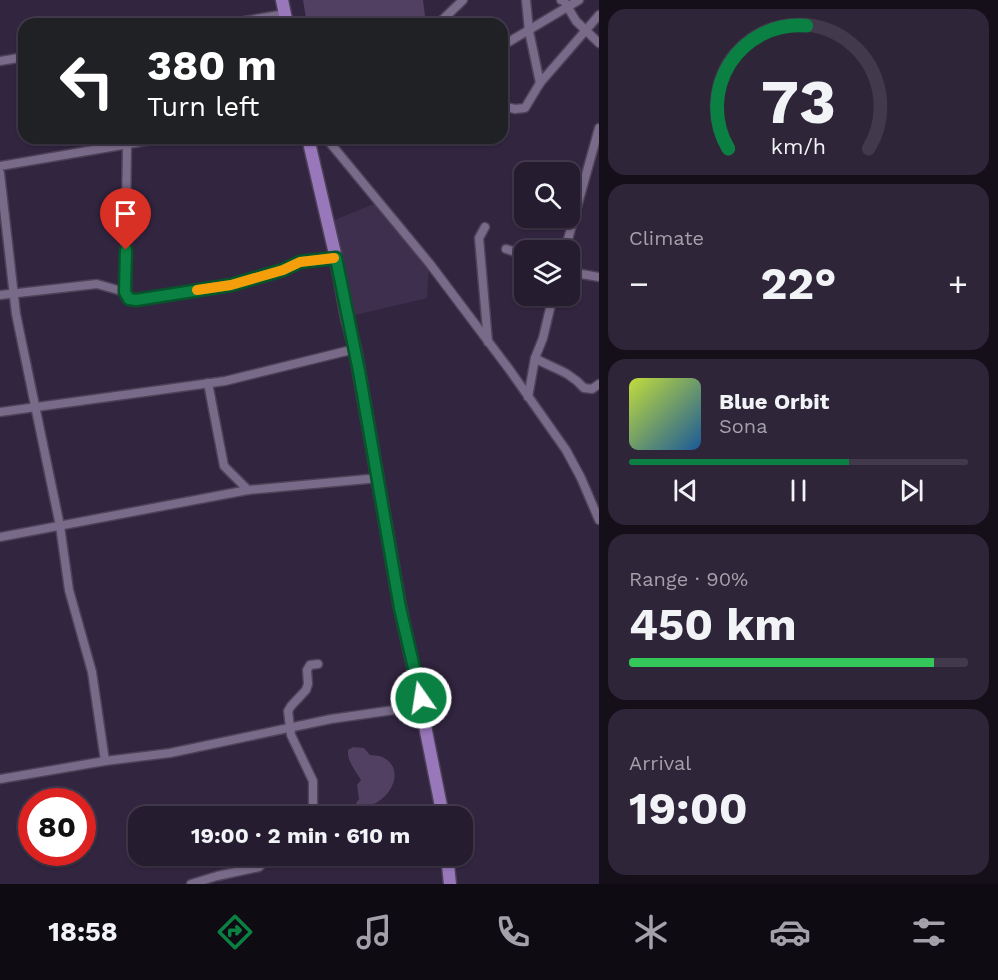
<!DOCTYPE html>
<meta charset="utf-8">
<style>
body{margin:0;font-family:"Work Sans",sans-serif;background:#2e2538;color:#f1f3f6;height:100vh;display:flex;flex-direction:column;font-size:22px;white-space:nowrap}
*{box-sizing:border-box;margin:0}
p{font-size:20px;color:#a4a1ab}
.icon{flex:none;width:33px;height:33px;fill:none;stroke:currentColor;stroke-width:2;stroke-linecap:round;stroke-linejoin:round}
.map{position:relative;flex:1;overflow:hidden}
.drawer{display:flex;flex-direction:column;gap:9px;padding:9px;background:#150f1a;width:399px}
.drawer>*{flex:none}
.guide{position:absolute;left:18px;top:18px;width:490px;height:126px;border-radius:18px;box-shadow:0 2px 4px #0004,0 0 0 2px #423a4c;background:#202124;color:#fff;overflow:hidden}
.controls{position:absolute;left:514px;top:162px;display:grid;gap:12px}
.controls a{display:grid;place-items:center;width:66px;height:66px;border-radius:12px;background:#261c30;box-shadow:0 2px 4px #0004,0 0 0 2px #423a4c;font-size:30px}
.speed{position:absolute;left:18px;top:788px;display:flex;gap:12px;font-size:30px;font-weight:700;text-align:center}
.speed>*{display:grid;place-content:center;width:78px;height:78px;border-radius:50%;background:#261c30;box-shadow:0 2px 4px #0004,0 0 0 2px #423a4c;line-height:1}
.speed .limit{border:9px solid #d22;background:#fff;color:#111}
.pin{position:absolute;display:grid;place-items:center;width:51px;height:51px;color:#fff;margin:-62px -26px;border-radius:50% 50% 50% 0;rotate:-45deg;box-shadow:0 0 6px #0007}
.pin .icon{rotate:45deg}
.me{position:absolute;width:66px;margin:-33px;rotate:347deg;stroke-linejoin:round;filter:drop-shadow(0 0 4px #0008)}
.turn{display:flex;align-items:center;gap:21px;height:126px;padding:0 30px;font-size:27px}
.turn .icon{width:78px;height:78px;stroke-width:2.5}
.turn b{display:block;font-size:42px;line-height:51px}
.big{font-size:45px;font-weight:700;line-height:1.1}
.drawer .card{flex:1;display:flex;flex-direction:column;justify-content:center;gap:9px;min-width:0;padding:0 21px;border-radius:18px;background:#2e2538}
.drawer .dial{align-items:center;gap:0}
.dial svg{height:156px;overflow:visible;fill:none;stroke:#423a4c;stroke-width:7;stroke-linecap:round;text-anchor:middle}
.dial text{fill:#f1f3f6;stroke:none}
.song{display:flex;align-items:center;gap:18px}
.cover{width:72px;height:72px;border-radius:9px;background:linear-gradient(135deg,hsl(70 70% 55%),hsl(210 70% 35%))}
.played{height:6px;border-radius:3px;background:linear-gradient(90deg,#0b8043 65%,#423a4c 65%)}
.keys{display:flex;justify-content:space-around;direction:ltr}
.heat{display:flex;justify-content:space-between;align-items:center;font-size:33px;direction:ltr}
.charge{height:9px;border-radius:4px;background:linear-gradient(90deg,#34c759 90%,#423a4c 0)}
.trip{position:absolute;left:128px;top:806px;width:345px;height:60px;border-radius:18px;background:#261c30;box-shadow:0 2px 4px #0004,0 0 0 2px #423a4c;font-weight:700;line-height:60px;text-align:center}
.tab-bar{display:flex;height:96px;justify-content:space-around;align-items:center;background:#0f0b13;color:#a4a1ab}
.tab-bar .icon{width:42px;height:42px}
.tab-bar .on{color:#0b8043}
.tab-bar b{font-size:27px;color:#f1f3f6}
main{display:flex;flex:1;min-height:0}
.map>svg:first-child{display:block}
.built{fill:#3f2f4f}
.green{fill:#514062}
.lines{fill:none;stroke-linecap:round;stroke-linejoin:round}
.minor-casing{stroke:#4d4258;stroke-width:11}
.highway-casing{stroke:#4d4258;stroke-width:15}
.minor{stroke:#796a89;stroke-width:8}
.highway{stroke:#97b;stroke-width:12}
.route-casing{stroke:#07532c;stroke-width:15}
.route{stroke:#0b8043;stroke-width:10}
.slow{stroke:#f59e0b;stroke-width:10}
</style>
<main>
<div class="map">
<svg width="599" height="884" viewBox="0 0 599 884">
<rect width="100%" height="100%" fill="#322540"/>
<path class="built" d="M376,203L429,264L427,298L347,317L327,223Z"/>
<g class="green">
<path d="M303,0H423L426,24H307Z"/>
<path d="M353,747L364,748L370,755C375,756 380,755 384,758C406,770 390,800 370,805C366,806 360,805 355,805L359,799L357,785L361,780C355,770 347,761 348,750Z"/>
</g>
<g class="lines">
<defs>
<g id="minor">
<path d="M526,0L529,31L540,83"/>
<path d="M561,0L564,1L576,21L599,43"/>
<path d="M227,24L285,14"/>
<path d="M438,24L463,0"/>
<path d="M502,46L579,0"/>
<path d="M0,61L24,57"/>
<path d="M502,106L515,109L525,108L540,83L599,15"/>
<path d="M326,138L430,264L509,369L566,450L581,478L599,520"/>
<path d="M0,166L163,138"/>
<path d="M0,173L16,314L60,526L69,590L92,672L105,761"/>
<path d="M485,227L479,238L488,342"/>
<path d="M506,249L525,255"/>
<path d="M565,250L599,128"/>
<path d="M570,272L599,277"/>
<path d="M125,292L127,145"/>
<path d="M0,295L97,284L125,292L129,299L137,300L231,285L283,270L300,262L336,258"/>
<path d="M535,358C553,369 568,370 584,388L592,389L599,384"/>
<path d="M208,383L224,466L248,490"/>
<path d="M528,397L535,358L543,338L553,296"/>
<path d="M0,412L225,381L355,349"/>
<path d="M0,537L248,490L379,478"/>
<path d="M0,779L105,761L170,753L331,719L422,706"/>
<path d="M313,816V781L291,735L288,711L291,706L306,690L308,684L307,670L310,665L318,664"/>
<path d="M191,884L217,876L259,867L272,855"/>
</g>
<g id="highway">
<path d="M282,0L287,24"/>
<path d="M308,138L336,258L347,318L355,349L400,607L422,706L426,731L443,816"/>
<path d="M447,855L450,884"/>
</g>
</defs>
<use href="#minor" class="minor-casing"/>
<use href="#highway" class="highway-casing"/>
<use href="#minor" class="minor"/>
<use href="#highway" class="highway"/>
</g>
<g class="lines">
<defs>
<path id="route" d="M126,250L125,292L129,299L136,300L231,285L283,270L300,262L336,258L359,371L400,608L421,698"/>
</defs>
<use href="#route" class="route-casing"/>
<use href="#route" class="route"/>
<path class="slow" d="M197,290L231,285L283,270L300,262L334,258"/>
</g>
</svg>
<div class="controls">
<a><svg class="icon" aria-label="search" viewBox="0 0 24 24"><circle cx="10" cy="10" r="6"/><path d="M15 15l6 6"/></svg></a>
<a><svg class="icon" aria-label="layers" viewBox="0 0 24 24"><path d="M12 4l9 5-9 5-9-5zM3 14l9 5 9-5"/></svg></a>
</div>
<div class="speed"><div class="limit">80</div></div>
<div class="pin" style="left:126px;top:250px;background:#d93025"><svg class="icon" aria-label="arrive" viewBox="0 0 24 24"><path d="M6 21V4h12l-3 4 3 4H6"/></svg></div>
<svg class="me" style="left:421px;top:698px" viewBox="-20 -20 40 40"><circle r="17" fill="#0b8043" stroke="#fff" stroke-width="3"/><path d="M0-11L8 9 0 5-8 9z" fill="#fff"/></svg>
<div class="trip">19:00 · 2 min · 610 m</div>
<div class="guide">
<div class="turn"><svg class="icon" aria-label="left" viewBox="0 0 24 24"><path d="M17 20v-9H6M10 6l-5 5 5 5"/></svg><div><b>380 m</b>Turn left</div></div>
</div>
</div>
<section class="drawer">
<div class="card dial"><svg viewBox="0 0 100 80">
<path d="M14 69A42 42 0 1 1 86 69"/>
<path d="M14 69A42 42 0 0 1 54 6" stroke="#0b8043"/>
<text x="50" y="56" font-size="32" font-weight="700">73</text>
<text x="50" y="72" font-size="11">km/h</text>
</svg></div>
<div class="card"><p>Climate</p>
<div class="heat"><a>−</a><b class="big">22°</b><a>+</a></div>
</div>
<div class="card">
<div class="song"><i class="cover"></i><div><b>Blue Orbit</b><p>Sona</p></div></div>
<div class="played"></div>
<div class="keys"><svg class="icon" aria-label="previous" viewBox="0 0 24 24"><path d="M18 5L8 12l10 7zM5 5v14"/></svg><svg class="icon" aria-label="pause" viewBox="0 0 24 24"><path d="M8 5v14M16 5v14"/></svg><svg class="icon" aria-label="next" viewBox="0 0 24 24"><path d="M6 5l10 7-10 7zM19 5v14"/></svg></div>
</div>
<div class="card"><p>Range · 90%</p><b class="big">450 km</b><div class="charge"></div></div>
<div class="card"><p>Arrival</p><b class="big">19:00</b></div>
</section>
</main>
<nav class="tab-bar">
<b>18:58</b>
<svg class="icon on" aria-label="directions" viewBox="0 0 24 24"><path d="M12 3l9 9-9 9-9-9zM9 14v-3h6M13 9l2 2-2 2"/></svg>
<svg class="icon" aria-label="music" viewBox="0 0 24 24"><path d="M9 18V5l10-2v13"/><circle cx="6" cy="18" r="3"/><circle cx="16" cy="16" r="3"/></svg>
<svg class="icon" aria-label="phone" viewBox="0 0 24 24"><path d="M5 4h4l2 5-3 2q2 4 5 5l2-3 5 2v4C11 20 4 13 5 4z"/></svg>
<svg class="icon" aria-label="climate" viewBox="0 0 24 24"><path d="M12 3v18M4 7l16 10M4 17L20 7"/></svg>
<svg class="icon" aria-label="car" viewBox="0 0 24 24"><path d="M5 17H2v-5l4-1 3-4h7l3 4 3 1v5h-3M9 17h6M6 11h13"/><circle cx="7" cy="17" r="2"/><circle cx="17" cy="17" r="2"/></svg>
<svg class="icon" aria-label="filters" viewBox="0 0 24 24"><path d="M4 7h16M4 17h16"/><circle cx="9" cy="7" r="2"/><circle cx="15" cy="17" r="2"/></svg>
</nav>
